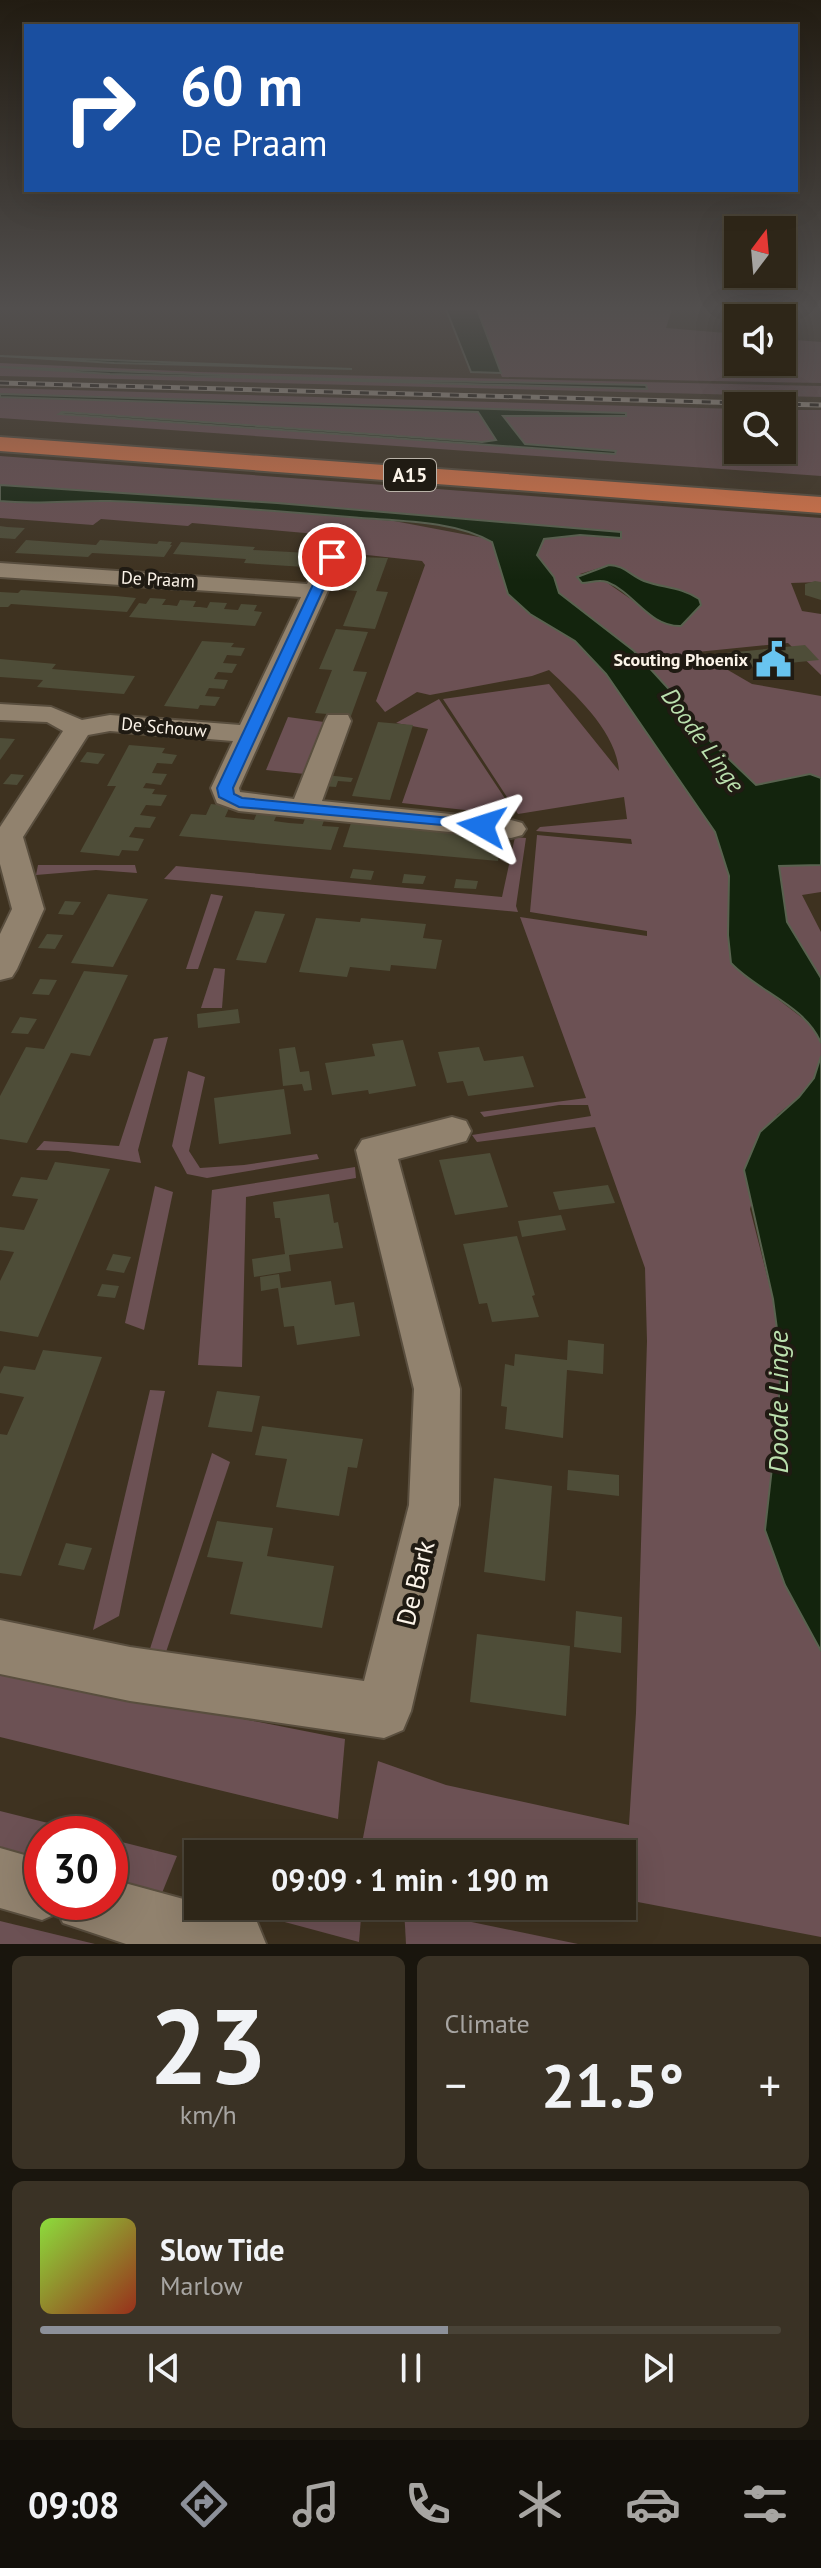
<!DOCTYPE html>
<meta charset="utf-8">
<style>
body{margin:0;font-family:"PT Sans",sans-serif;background:#3a3225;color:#f1f3f6;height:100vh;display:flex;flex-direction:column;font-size:30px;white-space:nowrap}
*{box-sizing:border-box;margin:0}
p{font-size:26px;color:#a7a5a2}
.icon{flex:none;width:44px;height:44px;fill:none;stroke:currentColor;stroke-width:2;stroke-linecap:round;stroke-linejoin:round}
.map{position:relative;height:1944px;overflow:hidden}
.sheet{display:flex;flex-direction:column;gap:12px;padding:12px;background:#19150d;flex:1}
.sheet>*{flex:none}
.guide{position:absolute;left:24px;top:24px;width:774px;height:168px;border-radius:0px;box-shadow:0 8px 32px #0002,0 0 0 2px #494337;background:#1a4fa0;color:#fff;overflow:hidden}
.needle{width:52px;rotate:16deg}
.controls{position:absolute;left:724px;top:216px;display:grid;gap:16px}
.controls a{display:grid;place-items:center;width:72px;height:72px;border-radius:0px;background:#2e2618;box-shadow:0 8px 32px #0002,0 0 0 2px #494337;font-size:40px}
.speed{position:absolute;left:24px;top:1816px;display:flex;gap:16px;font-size:40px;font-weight:700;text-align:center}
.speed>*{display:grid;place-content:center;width:104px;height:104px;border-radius:50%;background:#2e2618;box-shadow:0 8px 32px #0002,0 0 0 2px #494337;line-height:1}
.speed .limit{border:12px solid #d22;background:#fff;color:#111}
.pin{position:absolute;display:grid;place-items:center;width:68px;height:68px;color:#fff;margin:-34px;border:4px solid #fff;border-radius:50%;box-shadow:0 2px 8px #0007}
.me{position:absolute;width:88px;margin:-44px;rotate:276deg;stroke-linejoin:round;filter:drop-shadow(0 0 6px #0008)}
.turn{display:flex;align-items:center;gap:28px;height:168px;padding:0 24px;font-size:36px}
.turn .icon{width:104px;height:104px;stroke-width:2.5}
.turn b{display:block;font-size:56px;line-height:68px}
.big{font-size:60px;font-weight:700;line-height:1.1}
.sheet .card{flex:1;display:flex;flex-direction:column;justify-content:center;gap:12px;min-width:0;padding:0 28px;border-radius:12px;background:#3a3225}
.sheet .dial{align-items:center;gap:0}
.dial b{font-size:104px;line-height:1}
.song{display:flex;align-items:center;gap:24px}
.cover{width:96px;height:96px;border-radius:12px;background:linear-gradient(135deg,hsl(90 70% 55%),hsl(10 70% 35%))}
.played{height:8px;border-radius:4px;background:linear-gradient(90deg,#8c9099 55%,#494337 55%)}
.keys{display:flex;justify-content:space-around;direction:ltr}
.heat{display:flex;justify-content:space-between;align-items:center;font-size:44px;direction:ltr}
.sheet .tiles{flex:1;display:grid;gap:12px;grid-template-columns:1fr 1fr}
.card:last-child{grid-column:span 2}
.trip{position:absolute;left:184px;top:1840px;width:452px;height:80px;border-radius:0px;background:#2e2618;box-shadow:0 8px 32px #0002,0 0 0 2px #494337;font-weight:700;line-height:80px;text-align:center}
.tabs{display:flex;height:128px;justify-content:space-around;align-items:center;background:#120f0a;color:#a7a5a2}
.tabs .icon{width:56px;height:56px}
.tabs .active{color:#8c9099}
.tabs b{font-size:36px;color:#f1f3f6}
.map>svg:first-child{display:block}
.green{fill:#6c5154;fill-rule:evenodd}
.water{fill:#13240d;stroke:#59624f;stroke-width:2}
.building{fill:#4e4d38}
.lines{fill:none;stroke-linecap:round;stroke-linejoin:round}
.minor-casing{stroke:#594e3e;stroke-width:4}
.highway-casing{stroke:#594e3e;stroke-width:4}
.minor{fill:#91826e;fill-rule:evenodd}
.highway{fill:#e67848;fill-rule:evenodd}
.rail-casing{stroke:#b1a799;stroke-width:5}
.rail{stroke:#201b13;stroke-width:3;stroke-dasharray:9;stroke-linecap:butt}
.route{fill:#1a73e8;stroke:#114b97;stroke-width:2}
.labels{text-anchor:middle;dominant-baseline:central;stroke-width:8;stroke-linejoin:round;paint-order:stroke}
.far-street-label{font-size:18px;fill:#fcf4e9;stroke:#201b13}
.far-poi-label{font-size:18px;font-weight:bold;fill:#fcf4e9;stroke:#201b13;text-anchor:end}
.shield{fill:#201b13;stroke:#bab3a9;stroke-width:2}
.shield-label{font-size:20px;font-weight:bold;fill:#fcf4e9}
.water-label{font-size:24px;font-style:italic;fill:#badfad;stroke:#201b13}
.near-street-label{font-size:26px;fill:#fcf4e9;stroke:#201b13}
.near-water-label{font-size:28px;font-style:italic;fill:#badfad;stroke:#201b13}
</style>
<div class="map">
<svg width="821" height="1944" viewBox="0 0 821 1944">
<rect width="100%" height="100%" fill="#3e3220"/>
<g class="green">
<path d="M477,309H672L666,328L738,334V362H782V339L821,342V383L502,377L488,346Z"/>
<path d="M0,363L199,372L821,386V397L0,376Z"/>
<path d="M0,388L738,409V450H782V410H821V476L0,418Z"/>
<path d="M0,456L821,518V582L791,583L802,611L821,614V675L788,643L697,652L752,684L821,696V778L809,774L756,785L683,715L677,698L634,651L559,593L554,577L537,555L544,539L580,535L621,538V532L277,503L0,485ZM609,565C625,569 631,576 644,581C664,589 681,586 699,599L697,610L687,619L638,604L606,582L580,574Z"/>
<path d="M90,500L175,503L394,521L484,538L492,542L508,594L530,614L575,641L606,674L715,832L729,876L728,935L731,963L805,1020L816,1032L821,1043V1056L814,1078L799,1097L777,1115L750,1209L773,1299L781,1359L778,1414L785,1585L821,1651V1937L622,1899V1854H390L361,1848L378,1761L446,1785L629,1825L636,1713L647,1341L645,1268L595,1127L477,1142L472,1135L591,1116L588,1105H559L484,1117L480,1112L586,1098L520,917L647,936V931L530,912L537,835L632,844L631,839L536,831L540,827L627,819L624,797L518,814L443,699L549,684L619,771C616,732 577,696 549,670L532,676L430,695L417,692L385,712L376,701L425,565L422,561L349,553L348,545L333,542L328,535L192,523L188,526L101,519L93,525L0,518V501L37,503Z"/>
<path d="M439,699L506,800L474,811L402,803L428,729L396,723Z"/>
<path d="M288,717L324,722L305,774L266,770Z"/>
<path d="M515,837L526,838L516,906L518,912L164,879L176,866L502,897Z"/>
<path d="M38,865H135L137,873L96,870L36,875Z"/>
<path d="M779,865H821V892L802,895L821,932V978L787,922Z"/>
<path d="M211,894L223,896L198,969H186Z"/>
<path d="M214,968L225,969L222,1008H201Z"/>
<path d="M168,1037L138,1150L141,1163L68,1151L36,1150L44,1141L119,1146L154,1039Z"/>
<path d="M188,1071L205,1077L189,1151L200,1168L244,1165L317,1154L319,1159L207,1178L187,1174L172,1146Z"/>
<path d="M355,1167L356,1178L246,1197L242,1367L198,1365L212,1190Z"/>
<path d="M155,1186L173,1192L144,1330L125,1323Z"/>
<path d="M150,1390L165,1391L119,1616L93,1630Z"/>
<path d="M212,1453L230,1462L165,1655L149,1652Z"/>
<path d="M0,1671L345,1739L338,1819L0,1737Z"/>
<path d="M0,1811L92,1834H42V1861L0,1850Z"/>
<path d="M110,1839L177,1856L162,1893L110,1879Z"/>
<path d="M225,1906H362L359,1942Z"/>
<path d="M404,1908L578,1944H406Z"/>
<path d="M0,1921L95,1944H0Z"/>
</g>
<g class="water">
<path d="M446,309H477L501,373L471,372Z"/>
<path d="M0,356L352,369L114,363Z"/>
<path d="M0,367L334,379L646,385L647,389L110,374Z"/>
<path d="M0,394L626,413V416H503L525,444L616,451L615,454L59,414L62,412L482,442L496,440L478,412L0,397Z"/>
<path d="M0,485L277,503L621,532V538L580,535L544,539L537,555L554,577L559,593L634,651L677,698L683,715L756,785L810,774L821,778V865L779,866L787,922L821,978V1043C805,1005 758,992 731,963L728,935L729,876L715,832L606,674L575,641L530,614L508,594L492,542C455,521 402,521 361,518C277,511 194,504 110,501C73,500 37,505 0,501Z"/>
<path d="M609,565C624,565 631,576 644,581C663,588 681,587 699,599L701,605L681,626C649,627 635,593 607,582C598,579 590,583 582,583L577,577Z"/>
<path d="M821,1056V1651L785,1585L765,1530L778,1414L781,1359L773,1299L744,1170L760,1132L799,1097L814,1078Z"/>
</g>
<g class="building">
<path d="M0,526L7,527L25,528L15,539L0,538Z"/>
<path d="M26,540L96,545L100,540L157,544L159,541L172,542L170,545H172L164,557L92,553L88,557L15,553Z"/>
<path d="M181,542L255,547L253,550L327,554L320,568L244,563L246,559L173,554Z"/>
<path d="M359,557L388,558L376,591L388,592L375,629L343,626L357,591L345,590Z"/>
<path d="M815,581L821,582V600L805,595V584Z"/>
<path d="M21,590L116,596L136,598L127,612L11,604L8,607H0V592L18,593Z"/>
<path d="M150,598L166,599L162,605H169L177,606L180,600L196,601L193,607H200L207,608L210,602L227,603L224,609L238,610L241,604L257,605L254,611L262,612L255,626L129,617L139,603L146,604Z"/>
<path d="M336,629L368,632L353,671L367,672L351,716L315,713L332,670L319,669Z"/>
<path d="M202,641L234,643L231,647L245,648L241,656L227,655L223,663L237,664L232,673L218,672L216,675L214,679L228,680L224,689L209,688L205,696L220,697L215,706L200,705L198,709L164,706Z"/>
<path d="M805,645L819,660L739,668L726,653Z"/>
<path d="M0,659L56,664L52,669L135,676L124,694L37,687L43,680L0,677Z"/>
<path d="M378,722L413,725L390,800L352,796Z"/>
<path d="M0,738L15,739L0,760Z"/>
<path d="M129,745L165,748L162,753L177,755L172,764L157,763L152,773L167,774L161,785L146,783L143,788L155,789L152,794L167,795L161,806L146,805L140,815L156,817L150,828L135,827L129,837L144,839L138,851L122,850L119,856L80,852L116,786H107Z"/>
<path d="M87,752L105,754L98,764L80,762Z"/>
<path d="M11,774L24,775L17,785L3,784Z"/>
<path d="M326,775L353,778L351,782L338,781L336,787L322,786Z"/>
<path d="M211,804L230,806L225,817L254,820L259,808L279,810L274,821L289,823L303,824L307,813L326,815L322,826L339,827L331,850L179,836L191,814L206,815Z"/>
<path d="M351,823L502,837L498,861L343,847Z"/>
<path d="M353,869L374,871L371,880L350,878Z"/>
<path d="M404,874L426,876L423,884L402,883Z"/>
<path d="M456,879L478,881L476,889L454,888Z"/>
<path d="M108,894L148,899L113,967L71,963Z"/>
<path d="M65,901L81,902L73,915L58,914Z"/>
<path d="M255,911L285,914L266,963L236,960Z"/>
<path d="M316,918L360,922L361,918L426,924L423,938L442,940L436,969L391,965L390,971L350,967L347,977L299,972Z"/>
<path d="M47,934L63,935L55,949L38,948Z"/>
<path d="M84,971L128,975L90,1056L71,1053L27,1143L0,1139V1096L26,1047L44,1049Z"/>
<path d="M40,979L57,980L49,995L32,994Z"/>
<path d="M238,1009L240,1023L198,1028L197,1014Z"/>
<path d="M20,1017L37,1019L28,1034L11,1033Z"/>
<path d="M403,1040L416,1086L369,1094L368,1090L332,1095L325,1063L375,1056L372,1044Z"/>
<path d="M295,1047L300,1072L309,1071L312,1090L304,1091L302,1084L283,1086L279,1049Z"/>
<path d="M479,1047L484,1061L523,1056L534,1087L468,1096L463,1081L447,1083L438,1052Z"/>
<path d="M284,1089L291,1134L219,1144L214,1098Z"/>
<path d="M490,1153L508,1207L455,1215L439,1160Z"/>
<path d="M55,1162L110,1169L38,1337L0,1331V1281L14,1252L0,1250V1227L24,1230L38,1199L12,1196L17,1185L21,1177L47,1180Z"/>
<path d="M608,1185L615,1203L559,1210L553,1192Z"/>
<path d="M329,1194L334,1223L338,1222L343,1248L289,1255L291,1271L254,1277L252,1259L285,1254L280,1218H275L273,1202Z"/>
<path d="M561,1215L566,1230L522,1237L518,1221Z"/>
<path d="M517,1236L535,1295L532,1296L539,1317L492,1322L487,1303L479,1304L463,1244Z"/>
<path d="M113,1254L131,1257L124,1273L106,1270Z"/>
<path d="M279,1274L281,1288L331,1281L335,1305L354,1302L360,1336L297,1345L294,1326L284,1327L278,1288L261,1291L260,1277Z"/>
<path d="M102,1284L119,1286L115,1298L97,1296Z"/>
<path d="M568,1340L604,1344L603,1374L567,1370L563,1438L505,1429L507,1407L501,1406L505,1364L514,1366L515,1354L567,1360Z"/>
<path d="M43,1350L102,1357L21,1576L0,1573V1434L7,1435L24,1397L0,1393V1374L4,1366L35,1370Z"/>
<path d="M217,1391L260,1396L252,1432L208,1427Z"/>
<path d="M262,1426L363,1439L357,1468L348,1467L339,1516L276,1507L287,1459L255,1455Z"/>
<path d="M568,1470L619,1475V1496L567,1490Z"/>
<path d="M494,1478L552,1486L545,1581L484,1572Z"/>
<path d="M217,1521L273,1528L267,1556L334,1566L322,1628L230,1614L243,1562L207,1557Z"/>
<path d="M66,1543L92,1548L84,1570L58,1565Z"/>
<path d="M576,1611L622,1617L621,1653L574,1647Z"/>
<path d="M477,1634L570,1646L566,1716L470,1702Z"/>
</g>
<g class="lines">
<defs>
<g id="minor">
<path d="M332,550L343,557L239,788L240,792L294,799L325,721L328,715H348L351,721L322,801L511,820L522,823L526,829L522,835L511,838L239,811L217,803L211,788L233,741L110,731L88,735L23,837L44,909L17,969L12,977L0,980V934L12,909L0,864V827L63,731L47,722L0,720V704L51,707L82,720L110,715L240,725L301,597L0,577V563L307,584L324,552Z"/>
<path d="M452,1117L466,1121L471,1131L466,1141L398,1159L460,1389L459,1505L411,1711L403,1730L384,1738L130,1701L0,1674V1620L130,1647L364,1681L409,1505L414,1389L356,1150L362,1140Z"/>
<path d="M0,1848L42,1860V1902H110V1879L198,1903V1906L235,1913L257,1922L266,1944H126L63,1923L58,1913L42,1920L0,1908Z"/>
</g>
<path id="highway" d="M0,437L821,497V513L0,451Z"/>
</defs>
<use href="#minor" class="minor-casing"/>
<use href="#highway" class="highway-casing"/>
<use href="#minor" class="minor"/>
<use href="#highway" class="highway"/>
<defs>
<path id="rail" d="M0,383L821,405"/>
</defs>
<use href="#rail" class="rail-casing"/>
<use href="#rail" class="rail"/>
</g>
<linearGradient id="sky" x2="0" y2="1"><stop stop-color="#221c12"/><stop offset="0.53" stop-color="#524f4e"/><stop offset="1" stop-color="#524f4e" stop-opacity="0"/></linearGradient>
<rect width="821" height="581" fill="url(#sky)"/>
<path class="route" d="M332,553L338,557L233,788L234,794L242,798L482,821L490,826L487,829L239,807L219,797L217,788L326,557Z"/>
<defs>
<symbol id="civic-bare" viewBox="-9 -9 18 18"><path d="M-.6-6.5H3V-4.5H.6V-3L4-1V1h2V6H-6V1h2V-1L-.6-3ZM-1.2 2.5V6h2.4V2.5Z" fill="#68c4f0" stroke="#201b13" stroke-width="2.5" paint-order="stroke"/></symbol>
</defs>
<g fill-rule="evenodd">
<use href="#civic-bare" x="748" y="634" width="51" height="51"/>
</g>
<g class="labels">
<g class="far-street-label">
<text transform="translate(158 579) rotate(3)">De Praam</text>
<text transform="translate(164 727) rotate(5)">De Schouw</text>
</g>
<g class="far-poi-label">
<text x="748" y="659">Scouting Phoenix</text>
</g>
<rect class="shield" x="384" y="459" width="52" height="32" rx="6"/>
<g class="shield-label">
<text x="410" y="475">A15</text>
</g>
<g class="water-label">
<text transform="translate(703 740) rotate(54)">Doode Linge</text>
</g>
<g class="near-street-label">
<text transform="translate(415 1583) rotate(-76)">De Bark</text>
</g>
<g class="near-water-label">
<text transform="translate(777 1402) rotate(-90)">Doode Linge</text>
</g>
</g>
</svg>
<div class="controls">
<a><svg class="needle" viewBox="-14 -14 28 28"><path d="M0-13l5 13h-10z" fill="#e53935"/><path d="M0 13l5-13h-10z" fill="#a7a5a2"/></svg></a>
<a><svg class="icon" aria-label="sound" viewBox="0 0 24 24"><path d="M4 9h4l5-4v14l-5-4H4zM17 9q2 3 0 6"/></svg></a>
<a><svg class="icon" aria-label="search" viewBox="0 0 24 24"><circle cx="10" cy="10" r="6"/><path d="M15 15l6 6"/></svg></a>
</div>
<div class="speed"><div class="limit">30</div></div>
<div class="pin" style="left:332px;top:557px;background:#d93025"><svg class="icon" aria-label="arrive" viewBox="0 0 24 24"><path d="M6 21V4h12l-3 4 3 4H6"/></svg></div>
<svg class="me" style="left:482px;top:826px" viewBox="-20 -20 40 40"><path d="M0-17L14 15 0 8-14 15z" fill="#1a73e8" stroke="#fff" stroke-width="4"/></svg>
<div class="trip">09:09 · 1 min · 190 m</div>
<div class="guide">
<div class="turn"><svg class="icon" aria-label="right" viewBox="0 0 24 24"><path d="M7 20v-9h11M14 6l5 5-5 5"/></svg><div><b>60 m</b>De Praam</div></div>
</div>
</div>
<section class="sheet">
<div class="tiles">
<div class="card dial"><b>23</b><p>km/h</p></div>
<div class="card"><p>Climate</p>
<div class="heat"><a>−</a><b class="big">21.5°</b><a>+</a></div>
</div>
<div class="card">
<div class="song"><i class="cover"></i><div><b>Slow Tide</b><p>Marlow</p></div></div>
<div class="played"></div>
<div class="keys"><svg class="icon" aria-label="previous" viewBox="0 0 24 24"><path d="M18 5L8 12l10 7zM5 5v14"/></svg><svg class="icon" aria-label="pause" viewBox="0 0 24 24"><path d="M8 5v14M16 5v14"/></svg><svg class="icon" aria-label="next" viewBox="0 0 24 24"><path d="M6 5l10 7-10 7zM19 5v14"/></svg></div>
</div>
</div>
</section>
<nav class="tabs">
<b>09:08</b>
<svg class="icon active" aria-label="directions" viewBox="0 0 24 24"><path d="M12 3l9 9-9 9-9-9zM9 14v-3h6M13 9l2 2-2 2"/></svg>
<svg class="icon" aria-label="music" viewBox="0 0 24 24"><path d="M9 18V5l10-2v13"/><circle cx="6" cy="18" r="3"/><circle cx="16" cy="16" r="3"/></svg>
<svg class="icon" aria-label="phone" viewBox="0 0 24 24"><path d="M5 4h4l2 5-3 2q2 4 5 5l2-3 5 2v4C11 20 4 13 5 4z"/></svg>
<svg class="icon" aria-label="climate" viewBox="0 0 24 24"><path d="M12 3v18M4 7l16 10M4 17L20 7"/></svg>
<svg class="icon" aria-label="car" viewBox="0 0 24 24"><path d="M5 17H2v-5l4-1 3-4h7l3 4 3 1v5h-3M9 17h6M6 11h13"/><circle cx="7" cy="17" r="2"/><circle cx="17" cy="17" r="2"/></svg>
<svg class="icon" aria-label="filters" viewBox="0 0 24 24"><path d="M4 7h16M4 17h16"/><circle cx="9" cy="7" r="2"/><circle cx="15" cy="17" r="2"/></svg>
</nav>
